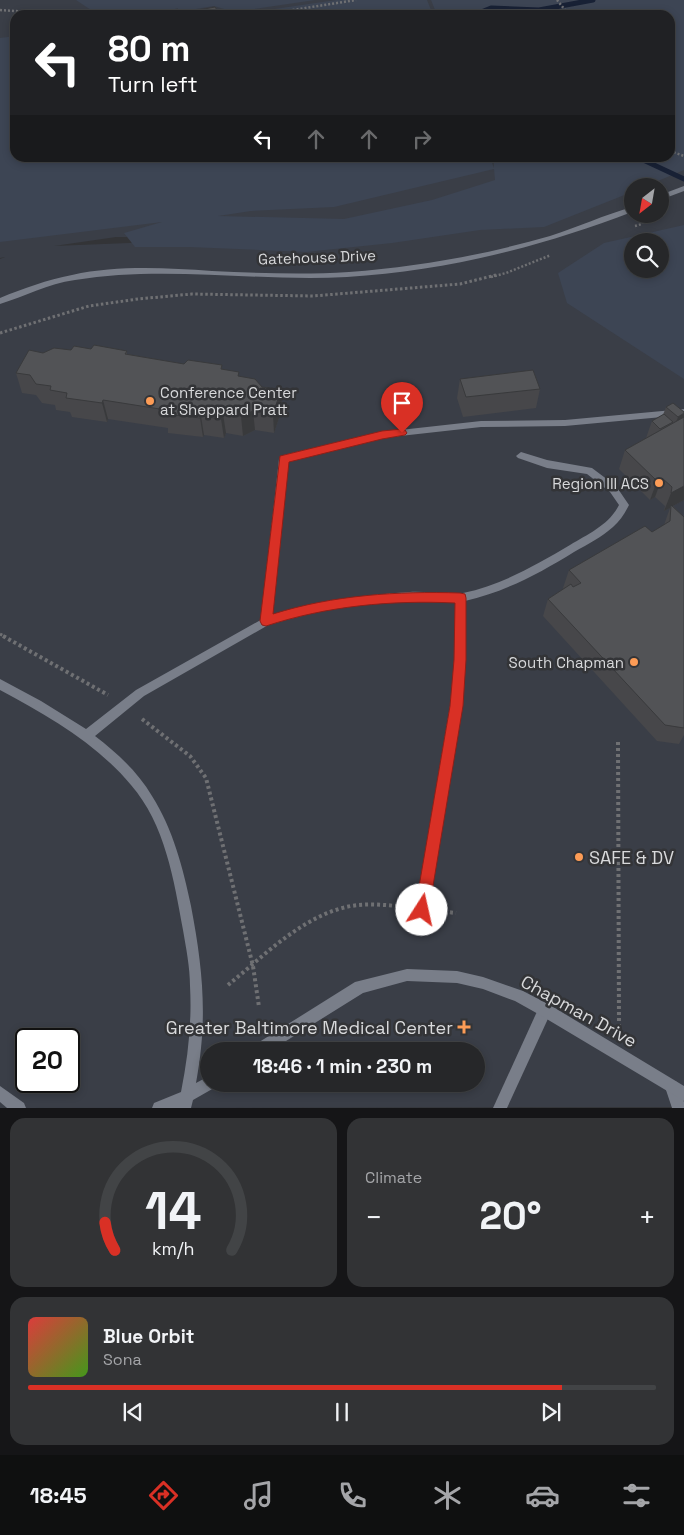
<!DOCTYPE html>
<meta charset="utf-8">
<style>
body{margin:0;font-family:"Space Grotesk",sans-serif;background:#323335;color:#f1f3f6;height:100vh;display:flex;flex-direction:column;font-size:19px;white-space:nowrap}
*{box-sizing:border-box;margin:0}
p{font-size:16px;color:#a4a5a8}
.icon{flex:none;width:28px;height:28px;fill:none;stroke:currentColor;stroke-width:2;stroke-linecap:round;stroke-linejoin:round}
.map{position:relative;height:1108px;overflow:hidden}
.drawer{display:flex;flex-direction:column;gap:10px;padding:10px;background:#151517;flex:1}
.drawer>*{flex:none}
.hud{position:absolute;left:10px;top:10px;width:665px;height:152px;border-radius:15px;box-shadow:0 2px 8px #0003,0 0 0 1px #424446;background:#202124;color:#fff;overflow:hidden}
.needle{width:32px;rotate:211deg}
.tools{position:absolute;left:624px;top:178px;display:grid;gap:10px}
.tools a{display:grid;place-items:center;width:45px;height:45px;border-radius:50%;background:#262729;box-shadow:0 2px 8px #0003,0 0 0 1px #424446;font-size:25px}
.speed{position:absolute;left:15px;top:1028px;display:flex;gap:10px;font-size:25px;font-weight:700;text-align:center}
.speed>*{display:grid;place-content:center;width:65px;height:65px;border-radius:50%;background:#262729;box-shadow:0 2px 8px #0003,0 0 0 1px #424446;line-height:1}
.speed .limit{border:2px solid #111;border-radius:8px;background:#fff;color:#111}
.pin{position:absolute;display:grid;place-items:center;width:42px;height:42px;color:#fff;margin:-51px -21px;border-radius:50% 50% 50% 0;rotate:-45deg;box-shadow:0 0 5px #0007}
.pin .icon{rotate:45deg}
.me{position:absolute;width:55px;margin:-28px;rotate:10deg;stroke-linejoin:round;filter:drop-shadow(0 0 4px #0008)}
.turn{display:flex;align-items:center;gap:18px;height:105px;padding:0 15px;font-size:22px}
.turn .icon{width:65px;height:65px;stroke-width:2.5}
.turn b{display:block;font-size:35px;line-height:42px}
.lanes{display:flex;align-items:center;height:48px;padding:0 15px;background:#0003;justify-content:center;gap:25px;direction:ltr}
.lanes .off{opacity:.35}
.big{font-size:38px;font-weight:700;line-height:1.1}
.drawer .widget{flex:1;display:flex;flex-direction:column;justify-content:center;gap:8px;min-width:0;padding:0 18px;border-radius:15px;background:#323335}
.drawer .dial{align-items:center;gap:0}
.dial svg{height:130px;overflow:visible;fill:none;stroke:#424446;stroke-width:7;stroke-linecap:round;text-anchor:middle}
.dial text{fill:#f1f3f6;stroke:none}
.song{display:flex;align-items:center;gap:15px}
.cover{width:60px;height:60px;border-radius:8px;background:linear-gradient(135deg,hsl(0 70% 55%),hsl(100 70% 35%))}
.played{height:5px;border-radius:2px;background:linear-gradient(90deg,#d93025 85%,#424446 85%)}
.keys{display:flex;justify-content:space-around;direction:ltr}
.heat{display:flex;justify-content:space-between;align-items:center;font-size:28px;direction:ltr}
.drawer .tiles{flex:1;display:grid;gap:10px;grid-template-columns:1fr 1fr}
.widget:last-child{grid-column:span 2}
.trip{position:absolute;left:200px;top:1042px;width:285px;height:50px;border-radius:25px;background:#262729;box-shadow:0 2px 8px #0003,0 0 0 1px #424446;font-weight:700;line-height:50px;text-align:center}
.tab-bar{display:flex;height:80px;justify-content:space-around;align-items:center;background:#0f1010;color:#a4a5a8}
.tab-bar .icon{width:35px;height:35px}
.tab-bar .on{color:#d93025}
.tab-bar b{font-size:22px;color:#f1f3f6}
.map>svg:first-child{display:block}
.built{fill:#3a3e47;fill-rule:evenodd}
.green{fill:#3d4554;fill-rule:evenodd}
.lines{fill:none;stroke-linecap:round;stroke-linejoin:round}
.stream{stroke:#182135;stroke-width:5}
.path-far2{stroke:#6f7073;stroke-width:2.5;stroke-dasharray:2 2;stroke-linecap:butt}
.path-far1{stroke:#6f7073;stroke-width:3;stroke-dasharray:2.5 2.5;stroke-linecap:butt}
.path{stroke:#6f7073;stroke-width:4;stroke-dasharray:3 3;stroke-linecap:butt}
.lane{fill:#797e89;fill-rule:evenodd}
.street{fill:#797e89;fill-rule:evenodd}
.wall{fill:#47474a}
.shaded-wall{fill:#393a3c}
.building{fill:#525356;stroke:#393a3c}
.route{fill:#d93025;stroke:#8d1f18}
.poi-dot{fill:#fd9c56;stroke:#333437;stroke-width:2}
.labels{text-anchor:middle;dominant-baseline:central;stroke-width:5;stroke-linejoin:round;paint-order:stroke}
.street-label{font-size:15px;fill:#d8d9db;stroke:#333437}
.poi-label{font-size:15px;fill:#d8d9db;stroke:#333437;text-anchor:end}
.near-poi-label{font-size:18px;fill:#d8d9db;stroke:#333437;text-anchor:start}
.near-street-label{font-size:18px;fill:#d8d9db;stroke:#333437}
</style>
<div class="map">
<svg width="684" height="1108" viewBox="0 0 684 1108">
<rect width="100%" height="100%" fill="#333437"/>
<path class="built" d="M0,0H684V1107L0,1108V259L5,257L0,258ZM15,15H670V158H15ZM632,186H660V214H632ZM116,237H158L204,240L54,246ZM632,241H660V269H632ZM26,1039H69V1081H26ZM209,1051H476V1084H209Z"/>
<g class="green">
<path d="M76,0H315L234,12L214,6L159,15H103L94,12Z"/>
<path d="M336,0H427L433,15H234Z"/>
<path d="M431,0H684V170L646,186H632V192L544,227L480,230L392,243L306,252L189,247H135L124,233L162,222L0,242V38L15,36V158H490L494,168V158H670V15H437ZM494,169L495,180L432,200L344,219L218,216L251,211L334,207Z"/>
<path d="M684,225V379L567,303L558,273L604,243ZM632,241H660V269H632Z"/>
</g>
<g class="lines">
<g class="stream">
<path d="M474,15L491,8L539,10L593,0"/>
<path d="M639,158L684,179"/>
</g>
<g class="path-far2">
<path d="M557,0L569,15"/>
<path d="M0,10L75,15"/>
<path d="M261,15L356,0"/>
<path d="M670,151L684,156"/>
<path d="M635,226L642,224L644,216L647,214"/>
<path d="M491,277L506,273L551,255"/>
</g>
<g class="path-far1">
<path d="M0,333L89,306L138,299L192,294L313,296L460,284L496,275"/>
<path d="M0,634L6,637"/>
</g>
<g class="path">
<path d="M3,636L108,695"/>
<path d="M142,719L190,756L206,778L253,966L259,1007"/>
<path d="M618,742L619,1025"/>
<path d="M438,911L456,913"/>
<path d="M228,985C265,955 303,915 351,906C369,903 387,905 405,907"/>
</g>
<g class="lane">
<path d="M684,409V415L565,426L481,427L382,438L288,461L272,615C317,602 363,595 410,592C428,591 445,596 463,593C502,585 536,565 570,545C588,534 609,525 619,505L610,492L587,474L547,468L518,458L516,456L521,452L547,460L592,468L616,486L629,505C625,513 620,521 613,527C602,537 588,544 574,552C540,573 505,592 465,601V660L462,706L428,909L426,913L422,915L418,913L416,909L450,706L455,660V602C441,603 427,600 413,600C363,601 313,611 266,625L262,624L261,621L279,459L284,455L382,432L481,421L565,420Z"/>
<path d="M545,1003L550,1005L552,1010L507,1108H493L540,1005Z"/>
<path d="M672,1080L677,1082L684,1102V1108H672L665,1087L667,1082Z"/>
</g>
<g class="street">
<path d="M684,186V191L660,200V195Z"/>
<path d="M632,207V212C541,247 445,271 347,277C256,282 165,265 75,280C47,284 26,296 0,304V298C24,288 47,280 72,275C118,265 166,268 212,271C258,273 303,275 349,272C417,267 484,255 550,236C578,227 604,215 632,207Z"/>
<path d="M266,617L270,618L271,621L270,624L144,696L95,736C117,753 138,772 152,796C173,829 183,868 191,906C203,969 208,1019 196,1083L209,1076V1084H216L214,1088L193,1100L191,1108H152L154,1103L181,1092C188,1057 192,1022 190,986C190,967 186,948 183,930C174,880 165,824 131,785C96,743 48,716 0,690V679L41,701L86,729L136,690Z"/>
<path d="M407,969L457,971L483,977L523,991L550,1005L684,1086V1101L540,1015L515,1001L483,989L457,983L407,981L363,993L270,1051H251L253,1046L355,982Z"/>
<path d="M0,1086L24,1103L26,1108H7L0,1102Z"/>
</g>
</g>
<g class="wall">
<path d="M91,349L127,351V354L184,364L222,365V369L262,387L281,390L282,409L274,433L255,430L243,436L226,433L224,438L204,435L203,437L168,433V428L108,419L107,422L72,417L70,412L56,410L55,405L42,403L36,395L22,393L16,373L71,350Z"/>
<path d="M460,379L540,389L536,408L463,417L457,398Z"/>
<path d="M666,407L684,417V500L673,506L684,517V735L679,744L657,741L543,616L548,599L564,589L563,588L569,570L652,532L664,525L670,508L664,511L665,506L655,497L650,500L619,469L625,450L646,438L652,421L663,415Z"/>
</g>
<g class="shaded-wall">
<path d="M217,10V15H201V13Z"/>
<path d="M281,390L282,409L274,433L273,414Z"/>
<path d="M103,400L108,419L107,422L102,403Z"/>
<path d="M253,411L255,430L243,436L241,416Z"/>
<path d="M684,413V416L678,432L671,436L678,417Z"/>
<path d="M223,414L226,433L224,438L221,419Z"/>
<path d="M201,416L204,435L203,437L200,418Z"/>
<path d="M662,478L655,497L650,500L657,481Z"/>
<path d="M684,486V500L671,507V505L670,508L664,511L671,493Z"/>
</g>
<g class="building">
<path d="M215,7L217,10L201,13L199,10Z"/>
<path d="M178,9L181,15H173L171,10Z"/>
<path d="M94,345L127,351L125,354L184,364L188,360L222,365L221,369L239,372L238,376L255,379L262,387L281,390L273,414L253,411L241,416L223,414L221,419L201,416L200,418L165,414L166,410L103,400L102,403L66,398L67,393L50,390L51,386L36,384L30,375L16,373L29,350L43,353L54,348L71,350L74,346L91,349Z"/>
<path d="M533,370L540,389L466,397L460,379Z"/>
<path d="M673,403L684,412V413L678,417L666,407Z"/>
<path d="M664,414L673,422L660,429L652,421Z"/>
<path d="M684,417V486L671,493L672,487L662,478L657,481L625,450Z"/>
<path d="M671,505L684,517V728L665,725L548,599L571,584L573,587L581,583L569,570L645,526L652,532L670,521Z"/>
</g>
<path class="route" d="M402,429L405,430L407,433L405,435L382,439L289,462L273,614C333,595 398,591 460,593L465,594L466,598V660L463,706L429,910L427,915L422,917L417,915L415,910L450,706L454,660L455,603C391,600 327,606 266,626L262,625L260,621L280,456L382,431Z"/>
<g class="poi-dot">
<circle cx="150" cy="401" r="5"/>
<circle cx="659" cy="483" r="5"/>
<circle cx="634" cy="662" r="5"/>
<circle cx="579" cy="857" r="5"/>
<path d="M461.5 1019.5h5v5h5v5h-5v5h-5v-5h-5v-5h5z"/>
</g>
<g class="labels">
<g class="street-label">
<text transform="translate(317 257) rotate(-2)">Gatehouse Drive</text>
</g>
<g class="poi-label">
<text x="160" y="392" text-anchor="start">Conference Center<tspan x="160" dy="17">at Sheppard Pratt</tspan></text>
<text x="649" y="483">Region III ACS</text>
<text x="624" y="662">South Chapman</text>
</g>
<g class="near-poi-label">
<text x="589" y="857">SAFE &amp; DV</text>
<text x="453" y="1027" text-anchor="end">Greater Baltimore Medical Center</text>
</g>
<g class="near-street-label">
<text transform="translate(579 1011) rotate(29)">Chapman Drive</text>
</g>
</g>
</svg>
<div class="tools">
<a><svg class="needle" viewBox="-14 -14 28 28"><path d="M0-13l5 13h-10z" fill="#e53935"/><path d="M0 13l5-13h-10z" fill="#a4a5a8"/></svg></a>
<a><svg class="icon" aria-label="search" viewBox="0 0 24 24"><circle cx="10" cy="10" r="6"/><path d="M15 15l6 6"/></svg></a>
</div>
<div class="speed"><div class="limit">20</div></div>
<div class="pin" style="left:402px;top:433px;background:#d93025"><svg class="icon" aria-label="arrive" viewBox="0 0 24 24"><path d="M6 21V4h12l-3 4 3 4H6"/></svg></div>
<svg class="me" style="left:422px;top:910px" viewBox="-20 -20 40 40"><circle r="19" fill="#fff"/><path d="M0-13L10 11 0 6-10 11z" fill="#d93025"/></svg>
<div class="trip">18:46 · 1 min · 230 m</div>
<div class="hud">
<div class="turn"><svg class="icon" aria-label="left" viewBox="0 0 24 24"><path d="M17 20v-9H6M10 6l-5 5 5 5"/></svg><div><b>80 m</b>Turn left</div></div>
<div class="lanes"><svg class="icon" aria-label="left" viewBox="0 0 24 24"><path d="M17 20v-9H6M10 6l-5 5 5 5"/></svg><svg class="icon off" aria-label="ahead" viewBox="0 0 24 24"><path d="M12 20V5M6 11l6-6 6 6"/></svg><svg class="icon off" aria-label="ahead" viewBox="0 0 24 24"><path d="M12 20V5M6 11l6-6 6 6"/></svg><svg class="icon off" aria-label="right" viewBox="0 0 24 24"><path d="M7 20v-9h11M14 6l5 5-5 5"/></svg></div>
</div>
</div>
<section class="drawer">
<div class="tiles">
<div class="widget dial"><svg viewBox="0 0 100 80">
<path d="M14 69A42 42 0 1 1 86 69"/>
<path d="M14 69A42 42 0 0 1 8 52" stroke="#d93025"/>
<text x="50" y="56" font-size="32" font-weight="700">14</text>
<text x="50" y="72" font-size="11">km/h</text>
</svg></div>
<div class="widget"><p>Climate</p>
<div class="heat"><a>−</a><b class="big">20°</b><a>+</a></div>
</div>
<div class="widget">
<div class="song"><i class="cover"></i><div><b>Blue Orbit</b><p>Sona</p></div></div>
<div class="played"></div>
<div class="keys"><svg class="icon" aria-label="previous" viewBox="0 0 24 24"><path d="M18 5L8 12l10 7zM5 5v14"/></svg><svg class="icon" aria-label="pause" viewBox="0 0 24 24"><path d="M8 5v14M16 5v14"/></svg><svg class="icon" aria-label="next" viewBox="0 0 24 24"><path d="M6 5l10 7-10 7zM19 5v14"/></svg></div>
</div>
</div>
</section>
<nav class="tab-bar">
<b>18:45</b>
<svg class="icon on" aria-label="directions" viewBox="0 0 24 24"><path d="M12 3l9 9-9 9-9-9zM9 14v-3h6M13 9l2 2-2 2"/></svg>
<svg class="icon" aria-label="music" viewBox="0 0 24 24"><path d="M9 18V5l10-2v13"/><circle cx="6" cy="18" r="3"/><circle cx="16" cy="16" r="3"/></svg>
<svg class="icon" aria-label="phone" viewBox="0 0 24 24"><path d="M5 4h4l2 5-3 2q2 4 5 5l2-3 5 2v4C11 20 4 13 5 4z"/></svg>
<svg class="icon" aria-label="climate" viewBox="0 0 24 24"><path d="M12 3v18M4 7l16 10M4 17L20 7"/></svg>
<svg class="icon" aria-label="car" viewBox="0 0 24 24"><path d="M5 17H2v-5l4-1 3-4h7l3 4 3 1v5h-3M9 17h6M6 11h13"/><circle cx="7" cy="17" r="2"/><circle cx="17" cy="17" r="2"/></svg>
<svg class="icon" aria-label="filters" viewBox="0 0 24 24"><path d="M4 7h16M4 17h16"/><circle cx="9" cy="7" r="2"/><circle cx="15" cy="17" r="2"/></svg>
</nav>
